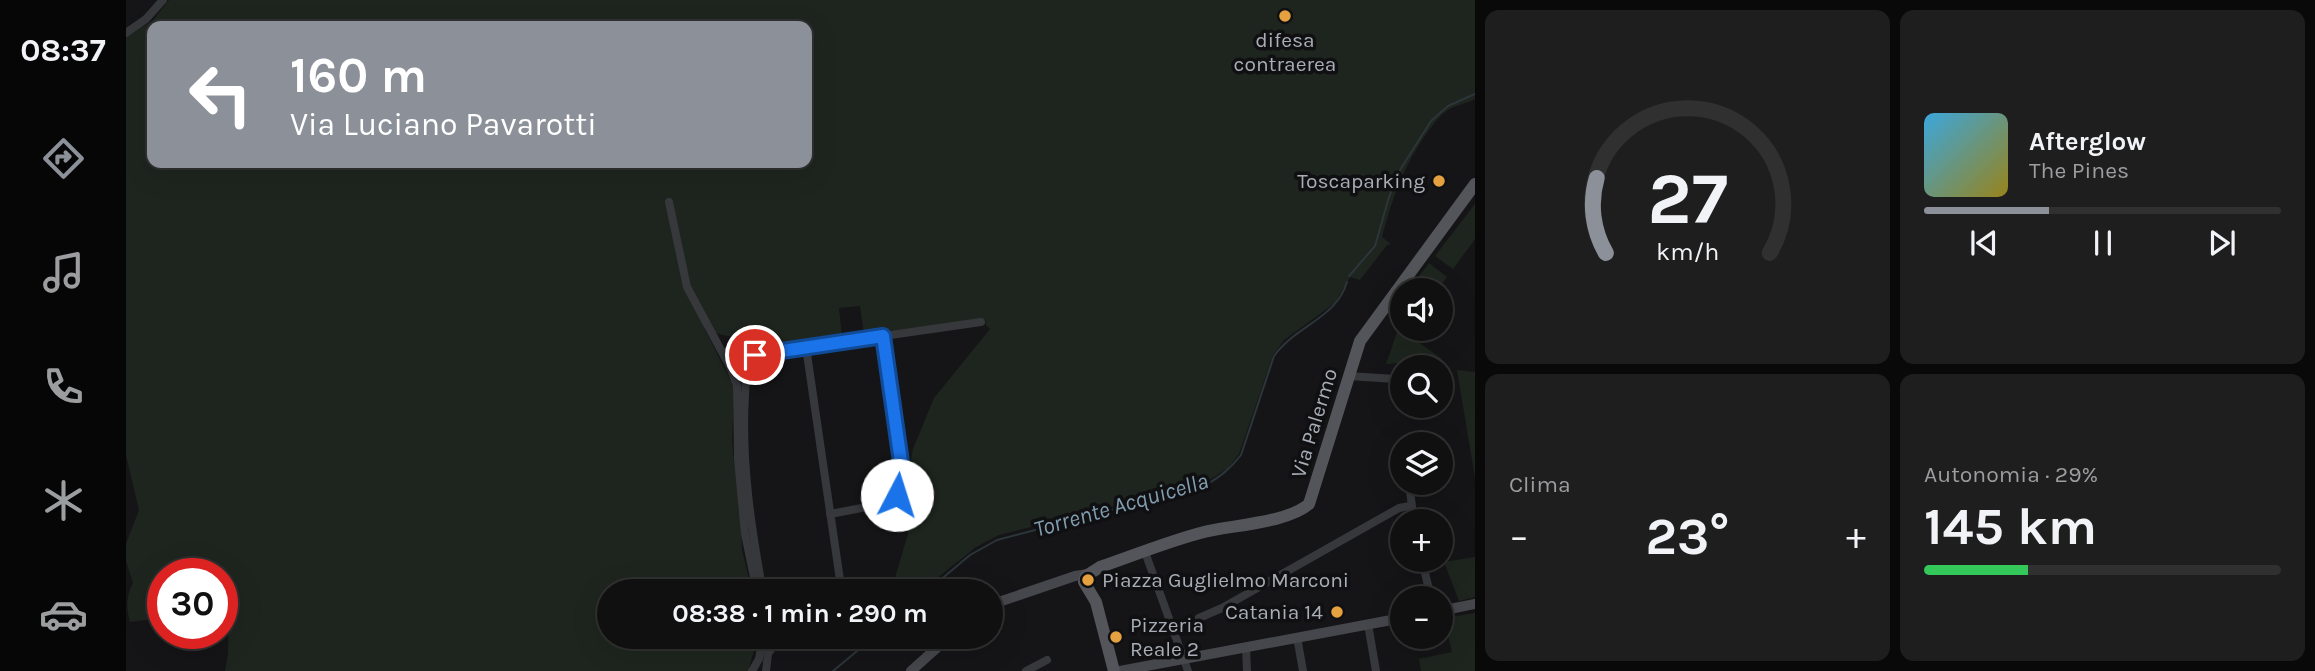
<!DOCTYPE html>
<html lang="it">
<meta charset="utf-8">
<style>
body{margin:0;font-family:Karla,sans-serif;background:#1e1e1f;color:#f1f3f6;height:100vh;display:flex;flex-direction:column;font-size:26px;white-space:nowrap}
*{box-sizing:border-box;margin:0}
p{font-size:23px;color:#9c9d9f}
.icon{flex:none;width:38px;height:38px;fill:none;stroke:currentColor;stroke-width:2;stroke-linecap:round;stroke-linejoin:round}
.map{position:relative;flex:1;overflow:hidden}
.sheet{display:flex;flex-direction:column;gap:10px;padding:10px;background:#090909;width:840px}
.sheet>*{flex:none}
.guide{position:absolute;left:21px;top:21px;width:665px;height:147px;border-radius:14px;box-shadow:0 7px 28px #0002,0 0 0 2px #303031;background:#8c9099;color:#fff;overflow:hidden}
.fabs{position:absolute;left:1264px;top:278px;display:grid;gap:14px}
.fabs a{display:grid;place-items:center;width:63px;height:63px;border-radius:50%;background:#101011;box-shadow:0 7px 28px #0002,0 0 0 2px #303031;font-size:35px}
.speed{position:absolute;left:21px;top:558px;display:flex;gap:14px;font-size:35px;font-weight:700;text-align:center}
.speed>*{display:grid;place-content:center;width:91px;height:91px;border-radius:50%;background:#101011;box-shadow:0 7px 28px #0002,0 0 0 2px #303031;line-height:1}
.speed .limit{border:10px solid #d22;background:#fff;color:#111}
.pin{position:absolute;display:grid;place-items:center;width:60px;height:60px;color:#fff;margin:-30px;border:4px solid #fff;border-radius:50%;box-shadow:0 2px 7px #0007}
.me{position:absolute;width:77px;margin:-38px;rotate:5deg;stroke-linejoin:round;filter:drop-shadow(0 0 5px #0008)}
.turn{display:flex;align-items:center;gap:24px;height:147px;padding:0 28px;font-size:32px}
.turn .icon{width:91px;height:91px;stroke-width:2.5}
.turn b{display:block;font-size:49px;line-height:60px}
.big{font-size:52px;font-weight:700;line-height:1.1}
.sheet .tile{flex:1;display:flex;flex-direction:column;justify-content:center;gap:10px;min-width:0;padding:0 24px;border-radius:14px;background:#1e1e1f}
.sheet .dial{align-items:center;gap:0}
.dial svg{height:182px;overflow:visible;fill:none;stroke:#303031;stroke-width:7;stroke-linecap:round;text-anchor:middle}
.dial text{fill:#f1f3f6;stroke:none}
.song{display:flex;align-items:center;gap:21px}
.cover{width:84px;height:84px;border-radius:10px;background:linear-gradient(135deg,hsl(200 70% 55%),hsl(50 70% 35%))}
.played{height:7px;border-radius:4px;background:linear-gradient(90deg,#8c9099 35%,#303031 35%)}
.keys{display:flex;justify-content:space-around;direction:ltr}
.heat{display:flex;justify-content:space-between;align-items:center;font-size:38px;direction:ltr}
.charge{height:10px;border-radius:5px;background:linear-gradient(90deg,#34c759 29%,#303031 0)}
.sheet .tiles{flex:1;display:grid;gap:10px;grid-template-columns:repeat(2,1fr)}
.trip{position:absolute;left:471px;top:579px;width:406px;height:70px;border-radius:35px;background:#101011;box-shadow:0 7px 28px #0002,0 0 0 2px #303031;font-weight:700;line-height:70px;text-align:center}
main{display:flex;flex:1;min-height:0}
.menu{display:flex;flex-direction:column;width:126px;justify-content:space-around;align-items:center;background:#060607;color:#9c9d9f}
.menu .icon{width:49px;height:49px}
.menu .active{color:#8c9099}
.menu b{font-size:32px;color:#f1f3f6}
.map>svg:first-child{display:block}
.green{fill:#1e251e;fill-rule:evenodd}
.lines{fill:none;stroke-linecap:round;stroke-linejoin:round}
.stream{stroke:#2c353a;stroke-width:2}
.street{stroke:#37383c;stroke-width:8}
.secondary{stroke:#45474c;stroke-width:10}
.primary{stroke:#53555a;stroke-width:12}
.route-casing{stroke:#114b97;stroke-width:18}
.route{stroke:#1a73e8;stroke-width:12}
.poi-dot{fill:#e5a13f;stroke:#101012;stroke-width:2.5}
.labels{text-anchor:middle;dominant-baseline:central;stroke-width:7;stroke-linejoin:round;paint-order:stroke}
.poi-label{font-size:21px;fill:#a8adb6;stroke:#101012;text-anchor:end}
.street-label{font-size:21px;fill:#a8adb6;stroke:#101012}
.water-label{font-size:23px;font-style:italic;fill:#819daf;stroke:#101012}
</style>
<main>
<nav class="menu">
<b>08:37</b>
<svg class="icon active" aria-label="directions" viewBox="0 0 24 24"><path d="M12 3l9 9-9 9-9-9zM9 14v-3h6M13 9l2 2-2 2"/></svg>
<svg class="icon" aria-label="music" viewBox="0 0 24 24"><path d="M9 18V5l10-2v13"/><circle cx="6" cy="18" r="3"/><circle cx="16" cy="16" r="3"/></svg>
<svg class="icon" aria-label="phone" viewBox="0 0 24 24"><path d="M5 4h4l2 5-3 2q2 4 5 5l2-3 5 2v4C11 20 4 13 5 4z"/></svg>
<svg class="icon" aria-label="climate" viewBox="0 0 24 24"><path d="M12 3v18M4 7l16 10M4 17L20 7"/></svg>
<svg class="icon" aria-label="car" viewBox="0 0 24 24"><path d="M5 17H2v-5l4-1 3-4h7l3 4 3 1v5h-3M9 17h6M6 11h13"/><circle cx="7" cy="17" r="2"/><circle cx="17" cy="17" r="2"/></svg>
</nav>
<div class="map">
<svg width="1349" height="671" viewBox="0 0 1349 671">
<rect width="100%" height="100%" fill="#151517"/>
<g class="green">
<path d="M43,0H1349V99C1341,103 1331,105 1324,109C1314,114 1308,124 1301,133C1277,167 1267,197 1256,237L1265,244L1261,245L1234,280L1224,277L1209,303L1158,340L1147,355L1113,454L1102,468L1077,484L873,535L850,547L795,591H765L782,534L776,501L787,449L808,398L864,329L860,325L859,319L738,334L734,306L713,308L716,337L638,348C620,335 598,339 578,328L608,387L606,440L608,463L613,483L616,550L626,591L483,592V637H632L622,671H99L102,654L103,610L96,611V574H37V618L4,622C0,608 0,595 7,583L0,561V544L13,510L0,455V37L27,20ZM26,26H681V163H26Z"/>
<path d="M1349,204V239L1327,269L1309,256Z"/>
<path d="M1303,263L1321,277L1311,290H1285L1288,283Z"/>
<path d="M1276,318V329H1283L1281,334L1316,359L1260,364Z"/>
<path d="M1331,370L1349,372V478Z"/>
<path d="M1349,557V597L1333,601L1318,562Z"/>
<path d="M1349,613V671H1295L1293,659L1326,652L1318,618Z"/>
</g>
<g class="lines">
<g class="stream">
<path d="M1223,276L1249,246L1263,197L1274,170L1305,121L1322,106L1349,94"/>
<path d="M800,592L844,555L871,540L1078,486C1094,477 1104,469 1115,455L1148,356C1170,325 1210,319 1221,282"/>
<path d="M707,671L748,637"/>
</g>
<g class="street">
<path d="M0,33L20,19L37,0"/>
<path d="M543,202L561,287L603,365L611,385L612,459L619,534L631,592"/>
<path d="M680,347L714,580L713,592"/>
<path d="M597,353L616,343L628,346L639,353"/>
<path d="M604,357L606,352L614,351L623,357"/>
<path d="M623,357C619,369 620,383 619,395C615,460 625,528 637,592"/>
<path d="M623,357L639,353L855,322"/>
<path d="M1223,376L1269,379"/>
<path d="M1283,483L1288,522"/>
<path d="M704,514L762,503C774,496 776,482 776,469L756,336"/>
<path d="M1019,552L1062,671"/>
<path d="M1296,560L1305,598"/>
<path d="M1073,618L1096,608L1273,508L1284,506"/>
<path d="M1242,624L1250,671"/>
<path d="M1171,637L1177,671"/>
<path d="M1120,647L1121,671"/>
<path d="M644,651L648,644L657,637"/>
<path d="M626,671L633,659L637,637"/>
<path d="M640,671L644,637"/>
<path d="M900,671L921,660"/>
</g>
<g class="secondary">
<path d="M864,605L949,576L962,574"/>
<path d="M1314,611L1349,604"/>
<path d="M785,671L823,637"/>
<path d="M994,671L1276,618"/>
</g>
<path class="primary" d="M988,671L970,602L958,582L960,576L974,567C1009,555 1043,541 1078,532C1107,525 1161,523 1183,504L1234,341L1349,184"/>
</g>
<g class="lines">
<defs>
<path id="route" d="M629,355L757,336L776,469L771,495"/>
</defs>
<use href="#route" class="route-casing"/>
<use href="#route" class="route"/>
</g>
<g class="poi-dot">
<circle cx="1159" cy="16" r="7"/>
<circle cx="1313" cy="181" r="7"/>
<circle cx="962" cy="580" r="7"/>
<circle cx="1211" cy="612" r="7"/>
<circle cx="990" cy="637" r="7"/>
</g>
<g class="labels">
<g class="poi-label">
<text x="1159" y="40" text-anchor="middle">difesa<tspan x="1159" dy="24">contraerea</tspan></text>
<text x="1299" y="181">Toscaparking</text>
<text x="976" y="580" text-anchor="start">Piazza Guglielmo Marconi</text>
<text x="1197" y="612">Catania 14</text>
<text x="1004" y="625" text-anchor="start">Pizzeria<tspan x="1004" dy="24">Reale 2</tspan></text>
</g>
<g class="street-label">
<text transform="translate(1188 423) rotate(-73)">Via Palermo</text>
</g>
<g class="water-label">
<text transform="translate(995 505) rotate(-16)">Torrente Acquicella</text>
</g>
</g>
</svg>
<div class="fabs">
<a><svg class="icon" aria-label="sound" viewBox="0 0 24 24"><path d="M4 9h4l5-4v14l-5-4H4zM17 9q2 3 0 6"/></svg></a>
<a><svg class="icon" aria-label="search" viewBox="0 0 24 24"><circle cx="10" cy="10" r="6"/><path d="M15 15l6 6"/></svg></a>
<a><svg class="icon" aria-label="layers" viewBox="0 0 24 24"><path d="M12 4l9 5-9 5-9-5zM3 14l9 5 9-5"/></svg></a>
<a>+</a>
<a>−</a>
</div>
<div class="speed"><div class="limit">30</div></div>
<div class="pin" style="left:629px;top:355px;background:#d93025"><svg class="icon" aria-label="arrive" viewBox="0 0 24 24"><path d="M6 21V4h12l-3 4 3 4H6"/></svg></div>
<svg class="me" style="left:771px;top:495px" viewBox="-20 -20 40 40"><circle r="19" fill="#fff"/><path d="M0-13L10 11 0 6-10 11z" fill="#1a73e8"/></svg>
<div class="trip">08:38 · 1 min · 290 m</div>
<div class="guide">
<div class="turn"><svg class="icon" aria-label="left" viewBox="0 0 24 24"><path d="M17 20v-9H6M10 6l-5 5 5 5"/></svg><div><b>160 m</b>Via Luciano Pavarotti</div></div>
</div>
</div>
<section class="sheet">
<div class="tiles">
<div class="tile dial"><svg viewBox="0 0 100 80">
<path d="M14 69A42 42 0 1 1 86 69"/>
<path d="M14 69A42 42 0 0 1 10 36" stroke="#8c9099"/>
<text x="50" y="56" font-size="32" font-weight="700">27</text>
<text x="50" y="72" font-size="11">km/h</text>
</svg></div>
<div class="tile">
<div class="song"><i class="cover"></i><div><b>Afterglow</b><p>The Pines</p></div></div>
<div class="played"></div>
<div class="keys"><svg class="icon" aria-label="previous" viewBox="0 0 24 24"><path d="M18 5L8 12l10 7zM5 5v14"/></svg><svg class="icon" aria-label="pause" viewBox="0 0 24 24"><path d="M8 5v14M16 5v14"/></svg><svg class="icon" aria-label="next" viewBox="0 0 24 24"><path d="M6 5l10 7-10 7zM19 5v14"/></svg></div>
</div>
<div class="tile"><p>Clima</p>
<div class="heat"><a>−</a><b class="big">23°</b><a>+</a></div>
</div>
<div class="tile"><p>Autonomia · 29%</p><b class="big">145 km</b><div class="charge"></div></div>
</div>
</section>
</main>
